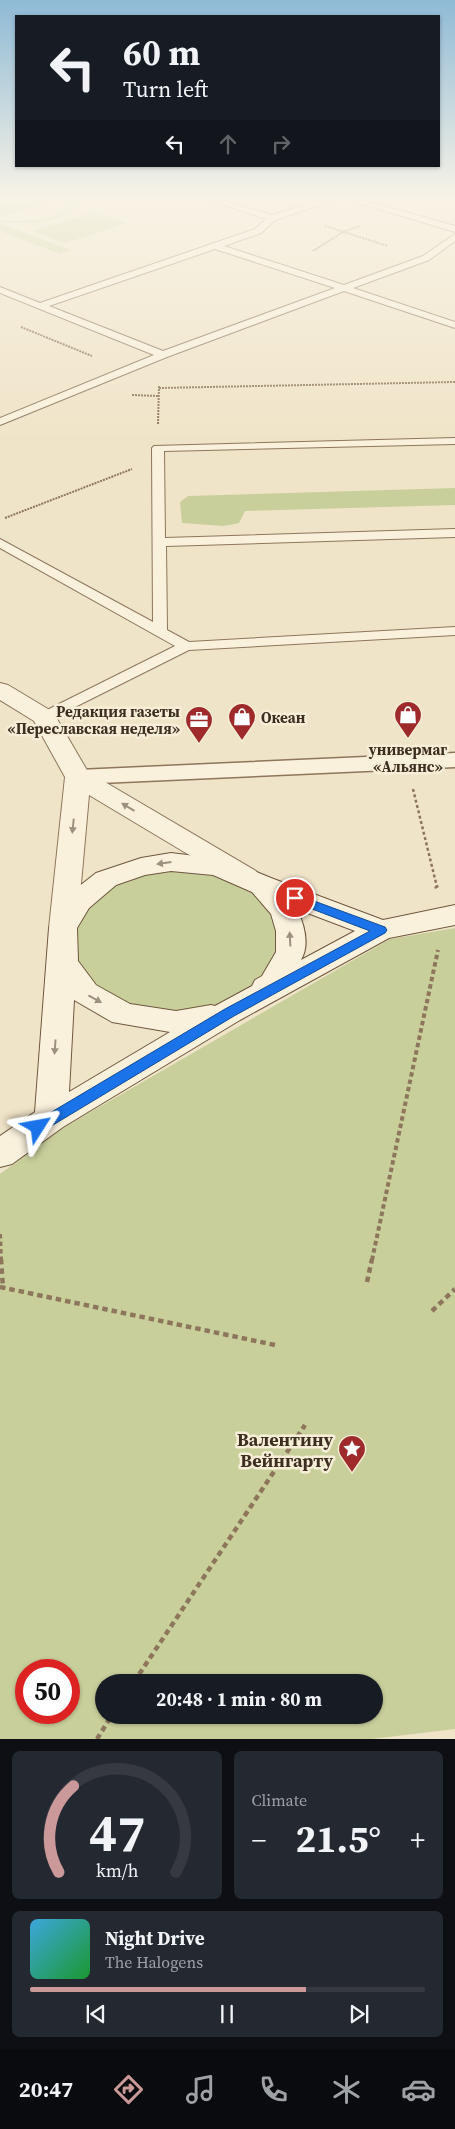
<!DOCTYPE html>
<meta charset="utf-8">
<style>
body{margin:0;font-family:"Source Serif 4",serif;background:#242831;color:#f1f3f6;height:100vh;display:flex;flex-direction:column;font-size:19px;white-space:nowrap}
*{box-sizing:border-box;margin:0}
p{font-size:16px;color:#9ea1a6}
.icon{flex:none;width:28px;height:28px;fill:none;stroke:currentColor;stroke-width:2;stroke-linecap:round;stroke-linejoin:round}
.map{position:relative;height:1739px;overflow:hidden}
.drawer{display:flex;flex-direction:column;gap:12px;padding:12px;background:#0d0f14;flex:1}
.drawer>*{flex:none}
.guide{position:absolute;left:15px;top:15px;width:425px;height:152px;border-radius:0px;box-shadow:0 1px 4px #0004;background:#171b24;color:#f1f3f6;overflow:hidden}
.speed{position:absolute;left:15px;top:1659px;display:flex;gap:10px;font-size:25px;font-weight:700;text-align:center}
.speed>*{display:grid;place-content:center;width:65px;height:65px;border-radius:50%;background:#171b24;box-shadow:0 1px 4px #0004;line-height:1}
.speed .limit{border:8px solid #d22;background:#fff;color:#111}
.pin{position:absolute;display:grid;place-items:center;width:42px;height:42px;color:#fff;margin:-21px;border:2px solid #fff;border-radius:50%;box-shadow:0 1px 5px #0007}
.me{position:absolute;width:55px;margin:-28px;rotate:56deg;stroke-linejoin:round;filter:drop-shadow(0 0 4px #0008)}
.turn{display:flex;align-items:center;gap:18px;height:105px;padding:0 25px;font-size:22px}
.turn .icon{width:65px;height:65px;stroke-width:2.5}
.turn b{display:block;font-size:35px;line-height:42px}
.lanes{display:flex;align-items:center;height:48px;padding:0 25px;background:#0003;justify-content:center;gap:25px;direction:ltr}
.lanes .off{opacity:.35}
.big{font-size:38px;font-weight:700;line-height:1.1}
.drawer .tile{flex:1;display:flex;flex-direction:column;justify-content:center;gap:8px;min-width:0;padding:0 18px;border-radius:8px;background:#242831}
.drawer .dial{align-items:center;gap:0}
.dial svg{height:130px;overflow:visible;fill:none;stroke:#363941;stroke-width:7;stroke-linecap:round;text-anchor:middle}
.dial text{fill:#f1f3f6;stroke:none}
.song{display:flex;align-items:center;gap:15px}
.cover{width:60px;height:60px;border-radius:8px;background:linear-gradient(135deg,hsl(200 70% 55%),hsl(130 70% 35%))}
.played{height:5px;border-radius:2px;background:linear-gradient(90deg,#cc999b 70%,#363941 70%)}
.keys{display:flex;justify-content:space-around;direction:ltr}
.heat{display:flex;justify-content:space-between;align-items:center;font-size:28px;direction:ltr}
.drawer .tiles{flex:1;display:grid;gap:12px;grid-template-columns:1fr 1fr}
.tile:last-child{grid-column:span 2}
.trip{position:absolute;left:95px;top:1674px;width:288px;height:50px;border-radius:25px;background:#171b24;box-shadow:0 1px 4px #0004;font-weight:700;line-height:50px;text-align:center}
.tabs{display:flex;height:80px;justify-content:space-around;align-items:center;background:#090b0e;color:#9ea1a6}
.tabs .icon{width:35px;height:35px}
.tabs .active{color:#cc999b}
.tabs b{font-size:22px;color:#f1f3f6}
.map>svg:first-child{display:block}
.green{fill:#c9cf9b;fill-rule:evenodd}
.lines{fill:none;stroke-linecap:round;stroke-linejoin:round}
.service-casing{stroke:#8d765c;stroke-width:2}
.pedestrian-casing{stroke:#8d765c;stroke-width:3}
.tertiary-casing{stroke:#8d765c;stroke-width:2}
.secondary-casing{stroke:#6f573f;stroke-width:2}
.path-far3{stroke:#8d765c;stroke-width:2;stroke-dasharray:2 1;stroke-linecap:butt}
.path-far2{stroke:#8d765c;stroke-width:2.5;stroke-dasharray:3 2.5;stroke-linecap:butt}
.path-far1{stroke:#8d765c;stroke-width:4;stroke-dasharray:4.5 3;stroke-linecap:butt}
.path{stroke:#8d765c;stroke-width:4.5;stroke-dasharray:5.5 4;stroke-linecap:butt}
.service{fill:#faf1dc;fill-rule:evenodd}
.pedestrian{fill:#faf1dc;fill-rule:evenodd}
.tertiary{fill:#faf1dc;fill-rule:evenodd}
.secondary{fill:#faf1dc;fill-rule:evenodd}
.oneway{fill:#9c907e}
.route{fill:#1a73e8;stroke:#114b97}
.labels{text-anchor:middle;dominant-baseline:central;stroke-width:5;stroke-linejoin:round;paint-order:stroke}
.poi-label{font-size:15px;font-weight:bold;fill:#3d2e20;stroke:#f7eed8;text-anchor:end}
.near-poi-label{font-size:18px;font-weight:bold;fill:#3d2e20;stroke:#f7eed8;text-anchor:end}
</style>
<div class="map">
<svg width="455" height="1739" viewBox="0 0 455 1739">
<rect width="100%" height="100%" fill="#f0e4c8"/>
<g class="green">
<path d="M0,197H56L63,199L0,217Z"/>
<path d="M61,197H70L76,205C66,225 19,224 0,222V220C13,221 72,222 67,201Z"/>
<path d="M95,212L127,223L65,243L33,231Z"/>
<path d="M0,224L71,250L60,254L0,231Z"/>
<path d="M455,488V505L245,511L239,523L224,526L182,523L180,502L188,496Z"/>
<path d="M171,867L216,872L255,890L279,918L282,951L263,984L222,1008L172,1016L126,1009L86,985L71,960L69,934L84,904L120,879Z"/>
<path d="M455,928V1729L372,1739H0V1174L61,1129L390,939ZM26,1670H69V1712H26ZM104,1682H374V1715H104Z"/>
</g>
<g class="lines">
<defs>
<g id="service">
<path d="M199,197H210L272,215L331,197H352L455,226V232L342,198L275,220L261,233L224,246L344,285L423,256L455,234V241L429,260L353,288L455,322V328L344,291L167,357L0,425V418L154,355L0,293V287L40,303L255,229L266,219ZM215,249L335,288L163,351L49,306Z"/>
<path d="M455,438V444L164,451L165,538L455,529V537L166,546L167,630L189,642L455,627V635L189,650L49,720H39L36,717L39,714L175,646L0,548V539L153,622L152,448L154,446Z"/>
</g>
<path id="pedestrian" d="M455,753V767L78,784L69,782L66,777L69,772L78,770Z"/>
<path id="tertiary" d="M0,683L8,685L53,712L88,772L256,871L260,877L256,883L246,886L236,883L89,795L77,928L73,935L63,938L53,935L49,928L65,777L34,721L0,700Z"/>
<path id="secondary" d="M171,853L228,860L271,878L383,920L455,905V925L389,938L240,1020L63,1127L12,1164L0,1167V1136L35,1112L49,928L68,895L96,873L141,858ZM171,871L213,875L252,892L271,914L276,931V952L262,976L255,980L252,986L215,1006L211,1005L176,1011L130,1004L96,985L78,961L77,928L89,908L116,885L145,875ZM297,909L355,931L301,960C310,945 304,924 297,909ZM74,1000L112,1022L170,1032L69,1092Z"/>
</defs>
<use href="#service" class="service-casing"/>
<use href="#pedestrian" class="pedestrian-casing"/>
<use href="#tertiary" class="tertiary-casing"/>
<use href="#secondary" class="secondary-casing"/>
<g class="path-far3">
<path d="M325,226L388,246"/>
<path d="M313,251L343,232L360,226"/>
<path d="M21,327L92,356"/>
<path d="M159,388L455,382"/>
<path d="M132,395L159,396"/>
<path d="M158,424L159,386"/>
<path d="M5,518L132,469"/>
</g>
<path class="path-far2" d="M413,789L437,887"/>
<g class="path-far1">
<path d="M436,886L437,888"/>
<path d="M0,1234L1,1260"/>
<path d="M372,1260L438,950"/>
</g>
<g class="path">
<path d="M1,1259L3,1288"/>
<path d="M367,1282L372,1259"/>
<path d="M0,1287L275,1345"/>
<path d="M432,1311L455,1289"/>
<path d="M134,1682L305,1425"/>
<path d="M97,1739L112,1715"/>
</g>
<use href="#service" class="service"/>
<use href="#pedestrian" class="pedestrian"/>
<use href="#tertiary" class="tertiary"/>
<use href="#secondary" class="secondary"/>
</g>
<defs><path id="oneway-solid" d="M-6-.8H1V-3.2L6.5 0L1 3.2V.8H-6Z" transform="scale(1.25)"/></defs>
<g class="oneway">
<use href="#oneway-solid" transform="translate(128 807) rotate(-149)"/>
<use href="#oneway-solid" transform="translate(73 826) rotate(96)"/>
<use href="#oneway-solid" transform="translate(164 863) rotate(172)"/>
<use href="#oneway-solid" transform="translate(290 939) rotate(-93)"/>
<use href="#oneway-solid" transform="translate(95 999) rotate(29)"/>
<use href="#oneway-solid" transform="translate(55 1047) rotate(94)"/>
</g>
<linearGradient id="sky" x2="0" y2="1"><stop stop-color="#8fbad6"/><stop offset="0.45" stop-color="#f8f3e6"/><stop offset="1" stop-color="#f8f3e6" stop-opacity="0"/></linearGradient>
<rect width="455" height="440" fill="url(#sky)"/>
<path class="route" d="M295,894L385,927L387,930L385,933L234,1016L43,1131L38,1132L33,1131L31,1127L33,1123L225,1009L370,931L291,901L289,898L291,895Z"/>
<defs>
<symbol id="shop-pin" viewBox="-11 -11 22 30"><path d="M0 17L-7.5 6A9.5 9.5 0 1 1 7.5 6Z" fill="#9e2a2b" stroke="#f7eed8"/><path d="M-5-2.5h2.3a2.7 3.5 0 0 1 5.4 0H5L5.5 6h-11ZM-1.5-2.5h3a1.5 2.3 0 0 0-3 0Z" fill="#fff"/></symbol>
<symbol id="office-pin" viewBox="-11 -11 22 30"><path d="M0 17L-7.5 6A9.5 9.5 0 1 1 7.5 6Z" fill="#9e2a2b" stroke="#f7eed8"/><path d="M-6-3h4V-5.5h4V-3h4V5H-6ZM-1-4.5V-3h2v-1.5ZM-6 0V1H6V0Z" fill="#fff"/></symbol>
<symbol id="sight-pin" viewBox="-11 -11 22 30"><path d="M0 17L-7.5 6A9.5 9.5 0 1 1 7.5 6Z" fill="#9e2a2b" stroke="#f7eed8"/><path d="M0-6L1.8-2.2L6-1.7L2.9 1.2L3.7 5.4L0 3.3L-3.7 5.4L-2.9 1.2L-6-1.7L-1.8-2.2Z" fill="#fff"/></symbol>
</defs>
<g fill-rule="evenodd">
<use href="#shop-pin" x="392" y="699" width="32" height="43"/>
<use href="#shop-pin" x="226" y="701" width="32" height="43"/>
<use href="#office-pin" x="183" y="704" width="32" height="43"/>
<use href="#sight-pin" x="336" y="1433" width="32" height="43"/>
</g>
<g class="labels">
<g class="poi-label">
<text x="180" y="711">Редакция газеты<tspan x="180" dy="17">«Переславская неделя»</tspan></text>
<text x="261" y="717" text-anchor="start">Океан</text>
<text x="408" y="749" text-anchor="middle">универмаг<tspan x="408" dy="17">«Альянс»</tspan></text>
</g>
<g class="near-poi-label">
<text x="333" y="1439">Валентину<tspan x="333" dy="21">Вейнгарту</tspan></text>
</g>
</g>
</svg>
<div class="speed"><div class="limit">50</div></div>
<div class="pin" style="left:295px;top:898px;background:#d93025"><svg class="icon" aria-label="arrive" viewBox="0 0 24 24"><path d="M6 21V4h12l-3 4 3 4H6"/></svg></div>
<svg class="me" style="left:38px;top:1127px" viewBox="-20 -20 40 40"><path d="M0-17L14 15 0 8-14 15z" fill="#1a73e8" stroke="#fff" stroke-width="4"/></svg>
<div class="trip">20:48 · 1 min · 80 m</div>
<div class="guide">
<div class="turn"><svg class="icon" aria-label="left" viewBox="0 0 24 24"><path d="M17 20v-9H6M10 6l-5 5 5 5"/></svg><div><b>60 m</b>Turn left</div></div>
<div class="lanes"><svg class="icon" aria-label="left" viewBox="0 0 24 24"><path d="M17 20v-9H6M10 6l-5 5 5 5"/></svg><svg class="icon off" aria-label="ahead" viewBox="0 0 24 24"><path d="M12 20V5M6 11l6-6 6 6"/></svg><svg class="icon off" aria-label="right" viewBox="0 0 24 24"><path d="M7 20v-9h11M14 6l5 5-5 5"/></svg></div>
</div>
</div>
<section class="drawer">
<div class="tiles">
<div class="tile dial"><svg viewBox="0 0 100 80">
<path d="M14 69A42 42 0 1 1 86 69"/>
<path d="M14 69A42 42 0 0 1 23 16" stroke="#cc999b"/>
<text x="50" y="56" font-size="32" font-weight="700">47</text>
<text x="50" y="72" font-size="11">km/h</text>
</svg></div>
<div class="tile"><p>Climate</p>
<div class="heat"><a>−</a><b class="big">21.5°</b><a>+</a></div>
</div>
<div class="tile">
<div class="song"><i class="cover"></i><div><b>Night Drive</b><p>The Halogens</p></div></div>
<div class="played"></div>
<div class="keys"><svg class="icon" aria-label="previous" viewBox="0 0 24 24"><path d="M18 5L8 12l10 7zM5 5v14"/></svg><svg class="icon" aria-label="pause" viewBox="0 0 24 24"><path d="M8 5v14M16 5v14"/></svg><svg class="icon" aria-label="next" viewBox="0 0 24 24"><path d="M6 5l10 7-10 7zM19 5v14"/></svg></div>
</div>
</div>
</section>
<nav class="tabs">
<b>20:47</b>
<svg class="icon active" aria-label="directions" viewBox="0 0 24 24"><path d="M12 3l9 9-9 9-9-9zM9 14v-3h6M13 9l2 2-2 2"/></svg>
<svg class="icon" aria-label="music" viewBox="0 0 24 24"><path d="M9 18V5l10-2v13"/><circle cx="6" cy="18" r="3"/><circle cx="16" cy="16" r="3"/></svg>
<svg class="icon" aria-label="phone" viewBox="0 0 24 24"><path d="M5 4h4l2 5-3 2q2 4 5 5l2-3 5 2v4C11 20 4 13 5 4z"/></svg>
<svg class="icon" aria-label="climate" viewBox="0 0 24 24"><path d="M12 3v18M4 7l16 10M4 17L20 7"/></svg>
<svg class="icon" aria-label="car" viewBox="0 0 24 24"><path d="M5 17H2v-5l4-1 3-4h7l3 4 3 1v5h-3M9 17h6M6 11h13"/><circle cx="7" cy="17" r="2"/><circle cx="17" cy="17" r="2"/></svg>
</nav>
